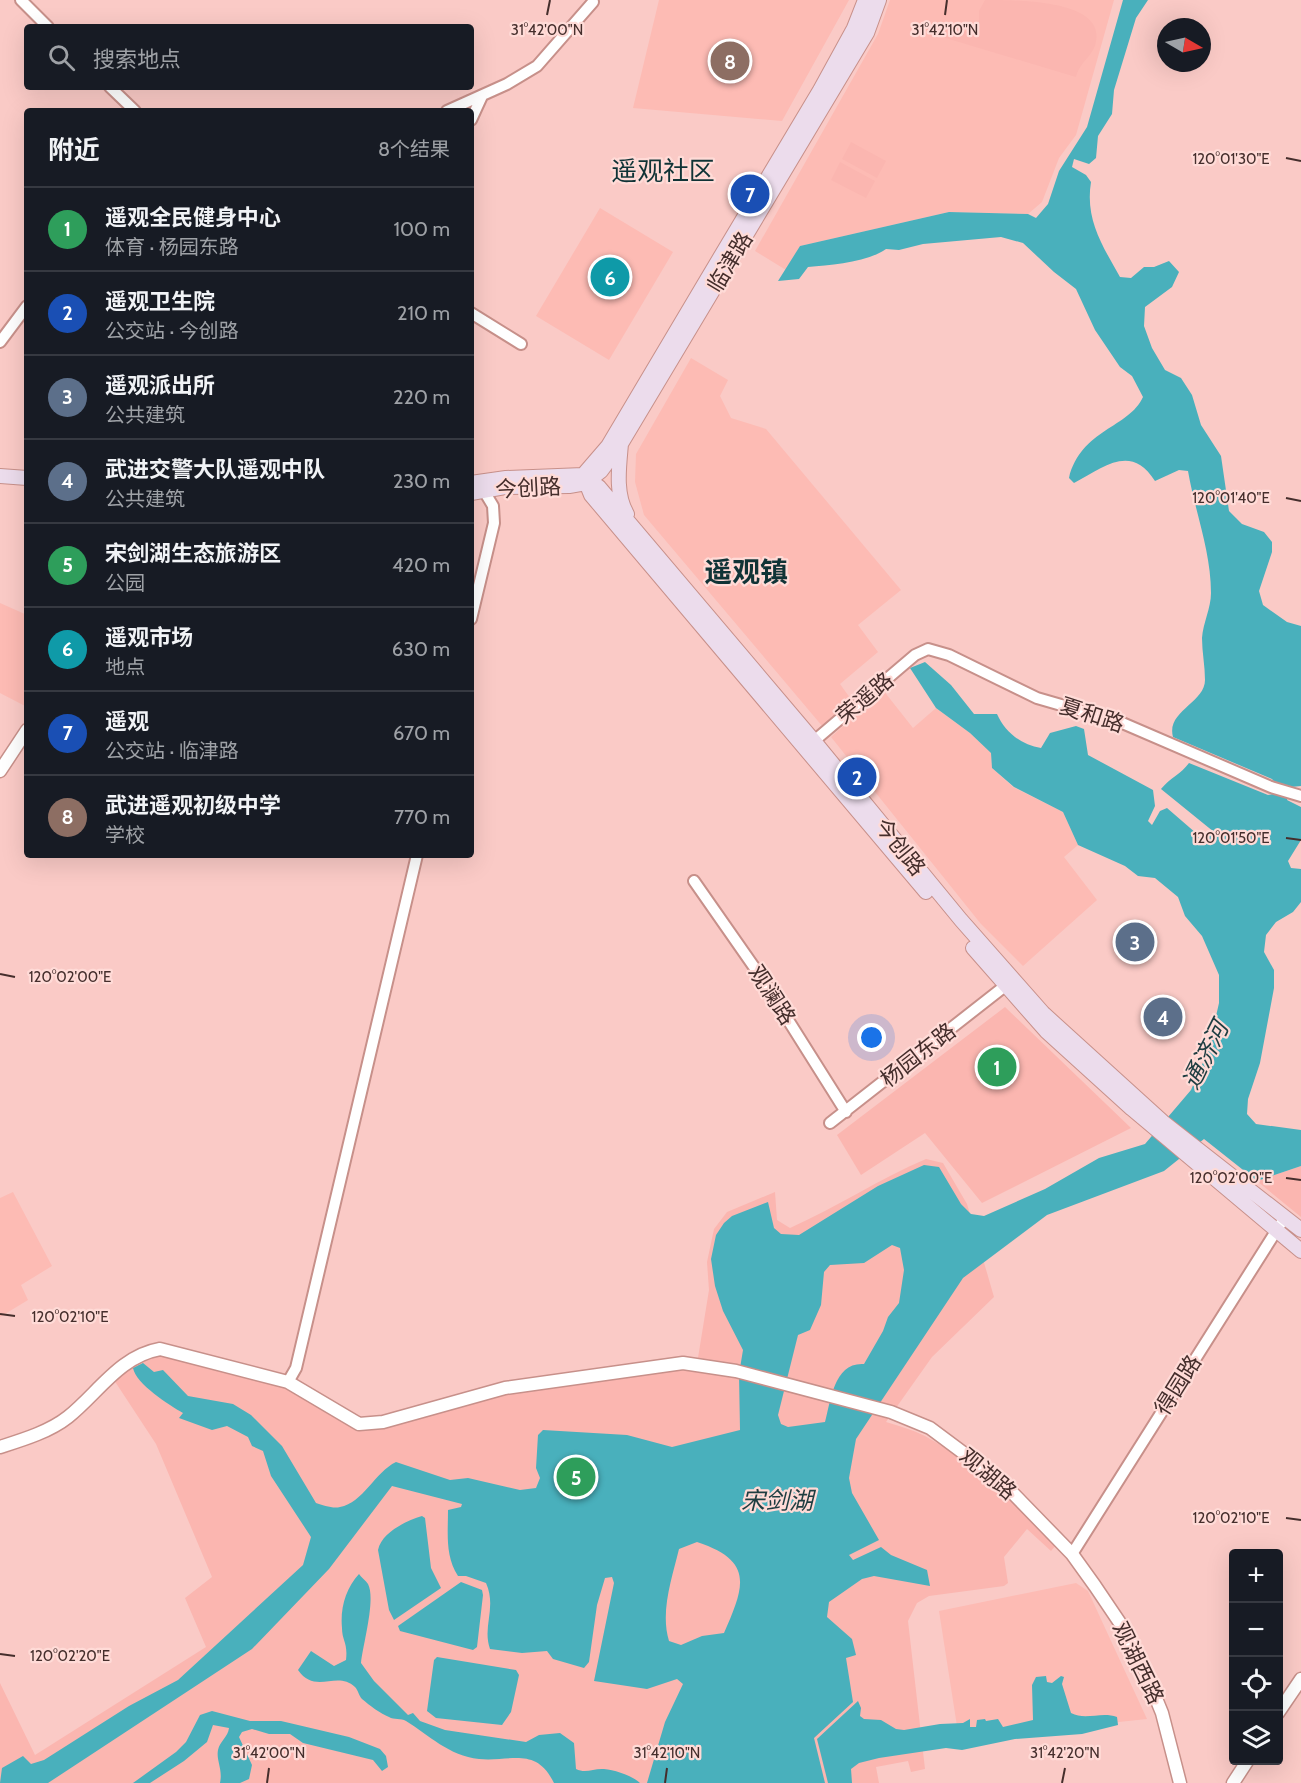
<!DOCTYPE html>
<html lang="zh">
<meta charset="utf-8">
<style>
body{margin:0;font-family:Cabin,"Noto Sans SC",sans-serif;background:#242831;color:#f1f3f6}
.controls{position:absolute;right:18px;bottom:18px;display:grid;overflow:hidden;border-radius:6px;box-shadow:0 6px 24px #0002}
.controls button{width:54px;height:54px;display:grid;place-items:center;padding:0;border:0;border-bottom:2px solid #363941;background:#171b24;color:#f1f3f6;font:30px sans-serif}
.compass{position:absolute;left:1157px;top:18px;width:54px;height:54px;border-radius:50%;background:#171b24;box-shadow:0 6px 24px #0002;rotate:99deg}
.you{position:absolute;left:872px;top:1038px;width:21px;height:21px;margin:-15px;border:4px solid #fff;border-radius:50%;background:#1a73e8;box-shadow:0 0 0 9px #1a73e833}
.badge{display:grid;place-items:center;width:39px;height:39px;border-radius:50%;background:#2f7880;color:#fff;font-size:20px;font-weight:700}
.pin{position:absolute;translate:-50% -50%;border:3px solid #fff;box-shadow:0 2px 6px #0006}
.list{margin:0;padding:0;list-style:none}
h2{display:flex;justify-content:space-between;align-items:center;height:78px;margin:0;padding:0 24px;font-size:26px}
h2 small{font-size:20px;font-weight:400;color:#9ea1a6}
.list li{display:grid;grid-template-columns:39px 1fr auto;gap:18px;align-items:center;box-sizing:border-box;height:84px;padding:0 24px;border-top:2px solid #363941}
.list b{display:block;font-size:22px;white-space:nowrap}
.list p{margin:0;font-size:20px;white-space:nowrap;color:#9ea1a6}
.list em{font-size:20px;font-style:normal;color:#9ea1a6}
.icon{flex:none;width:33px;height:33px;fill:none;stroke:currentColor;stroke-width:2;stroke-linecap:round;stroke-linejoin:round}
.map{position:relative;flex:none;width:1301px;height:1783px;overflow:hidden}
.search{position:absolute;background:#171b24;box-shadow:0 6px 24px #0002;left:24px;top:24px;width:450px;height:66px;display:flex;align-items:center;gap:15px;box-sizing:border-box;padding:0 21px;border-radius:6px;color:#9ea1a6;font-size:22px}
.panel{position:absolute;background:#171b24;box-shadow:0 6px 24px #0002;left:24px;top:108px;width:450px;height:750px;border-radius:6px}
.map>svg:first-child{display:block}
.built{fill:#fdbbb4}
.green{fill:#fbb6b0}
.water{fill:#49b0bc;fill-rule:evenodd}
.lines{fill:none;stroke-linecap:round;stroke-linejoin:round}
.minor-casing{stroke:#c7908a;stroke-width:14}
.tertiary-casing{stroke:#c7908a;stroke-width:15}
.secondary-casing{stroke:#c7908a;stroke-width:16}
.minor{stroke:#fff;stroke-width:10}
.tertiary{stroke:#fff;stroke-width:12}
.secondary{stroke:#ecdcec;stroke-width:14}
.ticks{fill:none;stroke:#452e2c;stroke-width:2}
.labels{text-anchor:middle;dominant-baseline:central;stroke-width:4.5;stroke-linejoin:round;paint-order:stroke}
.street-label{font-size:22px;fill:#452e2c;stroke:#ffdbd7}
.water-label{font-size:24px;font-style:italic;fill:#1e3d41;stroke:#ffdbd7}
.quarter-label{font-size:26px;fill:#103336;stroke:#ffdbd7}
.district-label{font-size:28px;font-weight:bold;fill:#103336;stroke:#ffdbd7}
.ticks-label{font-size:15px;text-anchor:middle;fill:#452e2c;stroke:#ffdbd7;stroke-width:4.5;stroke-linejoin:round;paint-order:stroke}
</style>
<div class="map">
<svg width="1301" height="1783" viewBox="0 0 1301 1783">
<rect width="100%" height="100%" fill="#facac6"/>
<path class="built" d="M659,0h190l-67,121 -149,-13z
M890,0h224l-38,135 -17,23 -17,44 -14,12 -79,-2 -149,34 -14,24 -31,-19 123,-217z
M600,208l73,44 -64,108 -73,-44z
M691,358l37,22 -8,16 11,22 35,11 135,161 -43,35 20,27 -38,32 13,18 -30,25 -179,-212 -9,-33 1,-28z
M0,603l27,12v92l-27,-14z
M883,690l30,38 23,-20 34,25 21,20 1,15 21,19 50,25 15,33 -14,12 33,43 -74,66 -42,-42 -150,-187z
M13,1192l39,74 -31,19 7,15 -28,17v-119z
M1076,1583l12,8 59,128 -188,20 -20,-128z"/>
<path class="green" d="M985,0c33,0 119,0 111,41 -2,15 -16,20 -20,36l-147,-44 3,-11 47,13v-24z
M851,142l35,19 -9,17 -35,-19z
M840,162l35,19 -9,17 -35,-18z
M1005,1007l126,121 -149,75 -57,-70 -64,42 -24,-40z
M926,1159l17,4 24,41 27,93 -62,60 -46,65c13,4 27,8 39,14 51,28 90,70 132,108l-6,7 -24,-22 -23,28 4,26 -4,3 -75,10 -12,7 -9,18 17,148 -14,3 -3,-11 -32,6 3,16h-879v-100l35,72 171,-108 -21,-49 27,-21 -56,-133 -42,-64 32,-24 21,-1 121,33 69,42 148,-35 192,-31 12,-74 -2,-28 7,-33 13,-17 48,-20 2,28 13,8c47,-21 89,-49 136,-69z
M1301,1166v51l-44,-36z"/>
<path class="water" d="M1123,0h25l-12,18 -22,72 -2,24 -14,22 -2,22 -7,6 -15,-5 -2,8 14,8 5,7c-6,37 11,63 29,95l11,1 13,-11h10l15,-6 10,11 -7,15 -27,20 -1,19 8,22 13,22 16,8 11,17 9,30 20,31 8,55 13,13 22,8 8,10v10l-13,39 4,14 24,17 14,4v160l-10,1 -4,13 14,7v33l-13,21 3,7 10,1v33l-8,10 -17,10 -10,13 -2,17 10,18v18l-14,75 -12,36 -1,15 9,10 45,6v36l-44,15 -53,-42 -40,32 -117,44 -84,63 -107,161 -7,39 3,15 27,47 -30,15 4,5 28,-13 10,8 36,15 3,16 -56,-10 -12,3 -33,23 -2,15 25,22 4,16 -10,3 7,44 -39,36 11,45h-178l18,-61 18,-38 -6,-5 -30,10 -53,-8 20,-98 -2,-6 -7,1 -8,27 -8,57 -5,6 -31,-9 -6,-8 -25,2 -32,-4c-8,-23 7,-41 -4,-66l-20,-7h-8c-13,-20 -10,-43 -10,-66l13,-3 1,-3 -70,-18 -63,83 -77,80 -204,134h-48l2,-15 21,-12 8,8 13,-4 85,-54 49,-26 125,-115 8,-28 -40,-61 -8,-25 -11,-5 -4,-9 -21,-11 -15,4 -33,-12 4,-5c-14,-8 -47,-29 -50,-45l10,-5 11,9 9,-2 25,26 45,8 18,11 31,31 34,57c7,2 17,6 24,4 23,-4 35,-35 56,-45l54,18 18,-2 52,12 16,-2 4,-10 -4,-10 2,-33 5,-5 84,5 45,12 68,-17 -1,-56 4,-24 -20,-39 -8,-25 -4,-27 5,-24 8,-12 8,-7 36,-14 6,26 7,6 18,1 79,-49 46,-21 15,2 22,37 10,10 13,2 61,-27 54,-31 46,-14 46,-54 17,-39 11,-48v-28l-17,-39 -17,-20 -7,-19 -23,-19 -17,-2 -13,-10 -47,-21 -15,-33 -49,-25 -22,-19 -1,-15 -21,-20 -34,-25 -26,-40 15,-6 26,23 23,29h23c8,18 24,31 44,34l9,-15 26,-7 8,3 4,26 65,35 2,16 -7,15 4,4 8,-14 7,-3 37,32 10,-8 -53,-43c9,-11 20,-15 28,-26l79,32 5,-1 4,-9 -5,-6 -99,-42c-7,-26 32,-34 32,-57 0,-14 -3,-28 -3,-42 1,-15 9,-30 9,-45 0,-42 -16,-81 -23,-122l-9,-1 -24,11c-24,-38 -51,-14 -81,2l-5,-5c12,-49 60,-50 74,-81l-11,-21 -12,-9 -25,-37 -19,-41 -22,-17 -31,-29 -22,-6 -78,7 -24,6 -13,-1c-18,13 -54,16 -78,18l-9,12 -21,2 22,-35 149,-34 79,2 8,4 12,-14 11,-33 28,-44zM892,1245l8,3 4,22 -5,33 -11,14 -5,14 -19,33c-30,-2 -33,36 -39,58l-37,5 -7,-3 -3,-9 20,-80 12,-5 11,-25 3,-33 6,-7 34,-2zM697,1542c58,19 47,45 27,91l-22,3 -21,9 -12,-4c-9,-29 3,-63 10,-92z
M422,1516l3,2 6,50 10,20 -47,32 -5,-10 -11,-60c4,-18 28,-29 44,-34z
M359,1574c2,3 7,7 9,10 8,15 -5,60 -7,79l13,18 34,34 5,-2 7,8 25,9 81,12 13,-7 21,-2 14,10 2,26c10,5 18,-1 28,0 11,1 29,7 36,14h-86c-18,-37 -43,-21 -75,-24 -30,-3 -50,-24 -73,-38 -5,-3 -12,-1 -17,-4 -8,-3 -20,-12 -27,-18 -3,-3 -4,-9 -7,-12 -18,-17 -40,8 -57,-17l13,-19 23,15 12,-6c2,-18 -4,-19 -4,-32 -2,-20 4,-40 17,-54z
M461,1582l21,8 1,5 -6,52 -4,3 -73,-19 -2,-5z
M437,1657l79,13 3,5 -8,37 -9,13 -66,-7 -9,-7 7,-51z
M1046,1676l1,6 5,1 9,-7 3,1 -2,7 9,29c15,8 30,-2 46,4l1,8 -36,9 -67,5 -53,11 -16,-2 -67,10 -20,5 -8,6 1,14h-24l-11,-44 41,-38 3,7 -1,8 4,3 17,1 15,9 8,1 36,-6 23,-1 7,-4v8h6l1,-7 8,-1 1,2 12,-2 5,8 30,-7 -1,-35 4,-8z
M212,1711l38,10h31l68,16 31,12 6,7 2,11 -6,4 -9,-11 -70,-17 -13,-9h-21l-17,-5 -10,3 -3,5 13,28 -3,14 -9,4h-20c3,-14 -4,-22 -2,-33 2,-9 10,-13 11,-22l-16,-3 -6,17 -23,19 -34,22h-17l43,-31 10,-10 14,-27z"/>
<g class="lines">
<defs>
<path id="minor" d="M21,0l27,27
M110,87l25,24
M447,111l60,-27 30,-18 56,-64
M471,120l11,-24
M471,313l50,31
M0,342l27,-36
M471,619l23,-96 -1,-17 -9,-15
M814,741l101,-86 13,-6 21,6 88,43 83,24 151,65 30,9
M694,881l67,96 85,135
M830,1123l175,-137
M288,1382l8,-14 121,-513
M1072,1554l213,-337"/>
<path id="tertiary" d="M0,771l27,-41
M0,1447c22,-7 49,-15 68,-30 30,-24 52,-61 92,-68l128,33 71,42 24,-2 122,-34 178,-25 53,8 155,41 39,16 71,53 71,73 23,32 27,40 22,43 18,44 18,70
M1278,1713l23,-34
M1233,1783l15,-23"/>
<path id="secondary" d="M621,444c-2,23 -6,50 6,70
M583,475l8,20 335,397
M583,475l25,-29 98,-165 114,-191 34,-62 11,-28
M0,476l27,2
M471,483l35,-5 77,-3 16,12 215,254 147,179 82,93 120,109 138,108
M471,493l34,-6 64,-1 17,-3 15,-12 20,-27 246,-411 12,-33
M973,948l73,83 86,78 169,142"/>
</defs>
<use href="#minor" class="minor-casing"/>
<use href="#tertiary" class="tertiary-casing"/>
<use href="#secondary" class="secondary-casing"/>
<use href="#minor" class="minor"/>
<use href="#tertiary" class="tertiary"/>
<use href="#secondary" class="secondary"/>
</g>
<path class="ticks" d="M547,15l3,-15M945,15l2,-15M1286,158l15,3M1286,498l15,3M1286,838l15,2M0,974l15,3M1286,1178l15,2M0,1314l15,2M1286,1518l15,2M0,1654l15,2M267,1783l2,-15M665,1783l2,-15M1062,1783l3,-15"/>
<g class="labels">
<g class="street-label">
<text transform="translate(730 262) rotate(-59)">临津路</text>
<text transform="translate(528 488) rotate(-3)">今创路</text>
<text transform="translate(865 698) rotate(-40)">荣遥路</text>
<text transform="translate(1092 715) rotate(18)">夏和路</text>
<text transform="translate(900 847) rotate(51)">今创路</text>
<text transform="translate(772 995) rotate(57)">观澜路</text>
<text transform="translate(918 1055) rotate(-38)">杨园东路</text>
<text transform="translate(1178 1385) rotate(-58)">得园路</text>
<text transform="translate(988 1474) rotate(40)">观湖路</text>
<text transform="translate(1138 1663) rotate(64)">观湖西路</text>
</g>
<g class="water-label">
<text transform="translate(1205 1055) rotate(-63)">通济河</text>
<text x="777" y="1500">宋剑湖</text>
</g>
<g class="quarter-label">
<text x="663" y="171">遥观社区</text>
</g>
<g class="district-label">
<text x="746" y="572">遥观镇</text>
</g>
</g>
<g class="ticks-label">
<text x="547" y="35">31°42'00"N</text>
<text x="945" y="35">31°42'10"N</text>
<text x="1231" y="164">120°01'30"E</text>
<text x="1231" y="503">120°01'40"E</text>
<text x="1231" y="843">120°01'50"E</text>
<text x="70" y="982">120°02'00"E</text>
<text x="1231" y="1183">120°02'00"E</text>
<text x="70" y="1322">120°02'10"E</text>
<text x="1231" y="1523">120°02'10"E</text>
<text x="70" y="1661">120°02'20"E</text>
<text x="269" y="1758">31°42'00"N</text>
<text x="667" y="1758">31°42'10"N</text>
<text x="1065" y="1758">31°42'20"N</text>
</g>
</svg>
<div class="controls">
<button>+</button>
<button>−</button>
<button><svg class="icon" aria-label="locate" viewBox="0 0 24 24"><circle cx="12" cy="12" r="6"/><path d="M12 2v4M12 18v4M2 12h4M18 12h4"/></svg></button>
<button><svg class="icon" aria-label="layers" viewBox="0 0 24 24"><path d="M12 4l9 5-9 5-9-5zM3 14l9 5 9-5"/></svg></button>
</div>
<svg class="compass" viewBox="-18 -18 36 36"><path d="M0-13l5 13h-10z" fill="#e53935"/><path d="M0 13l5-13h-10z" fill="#9ea1a6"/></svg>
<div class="you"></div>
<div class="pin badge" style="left:997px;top:1067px;background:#2e9e5b">1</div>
<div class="pin badge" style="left:857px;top:777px;background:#1a4fb4">2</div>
<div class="pin badge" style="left:1135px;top:942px;background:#5c6f8a">3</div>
<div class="pin badge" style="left:1163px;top:1017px;background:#5c6f8a">4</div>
<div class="pin badge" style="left:576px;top:1477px;background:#2e9e5b">5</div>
<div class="pin badge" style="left:610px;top:277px;background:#0f9aa8">6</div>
<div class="pin badge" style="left:750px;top:194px;background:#1a4fb4">7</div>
<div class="pin badge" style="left:730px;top:61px;background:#8d6e63">8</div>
<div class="search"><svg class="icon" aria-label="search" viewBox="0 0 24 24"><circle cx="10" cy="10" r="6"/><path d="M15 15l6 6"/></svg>搜索地点</div>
<section class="panel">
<h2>附近<small>8个结果</small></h2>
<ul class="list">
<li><span class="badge" style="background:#2e9e5b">1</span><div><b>遥观全民健身中心</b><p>体育 · 杨园东路</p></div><em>100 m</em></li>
<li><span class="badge" style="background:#1a4fb4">2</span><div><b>遥观卫生院</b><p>公交站 · 今创路</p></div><em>210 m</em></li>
<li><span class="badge" style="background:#5c6f8a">3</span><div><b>遥观派出所</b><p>公共建筑</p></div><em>220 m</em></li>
<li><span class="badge" style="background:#5c6f8a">4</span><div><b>武进交警大队遥观中队</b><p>公共建筑</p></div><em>230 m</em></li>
<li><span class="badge" style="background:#2e9e5b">5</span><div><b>宋剑湖生态旅游区</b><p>公园</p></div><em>420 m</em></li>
<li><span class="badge" style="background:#0f9aa8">6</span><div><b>遥观市场</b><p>地点</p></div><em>630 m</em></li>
<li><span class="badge" style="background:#1a4fb4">7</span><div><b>遥观</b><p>公交站 · 临津路</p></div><em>670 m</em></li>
<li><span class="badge" style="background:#8d6e63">8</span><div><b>武进遥观初级中学</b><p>学校</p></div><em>770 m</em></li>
</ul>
</section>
</div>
